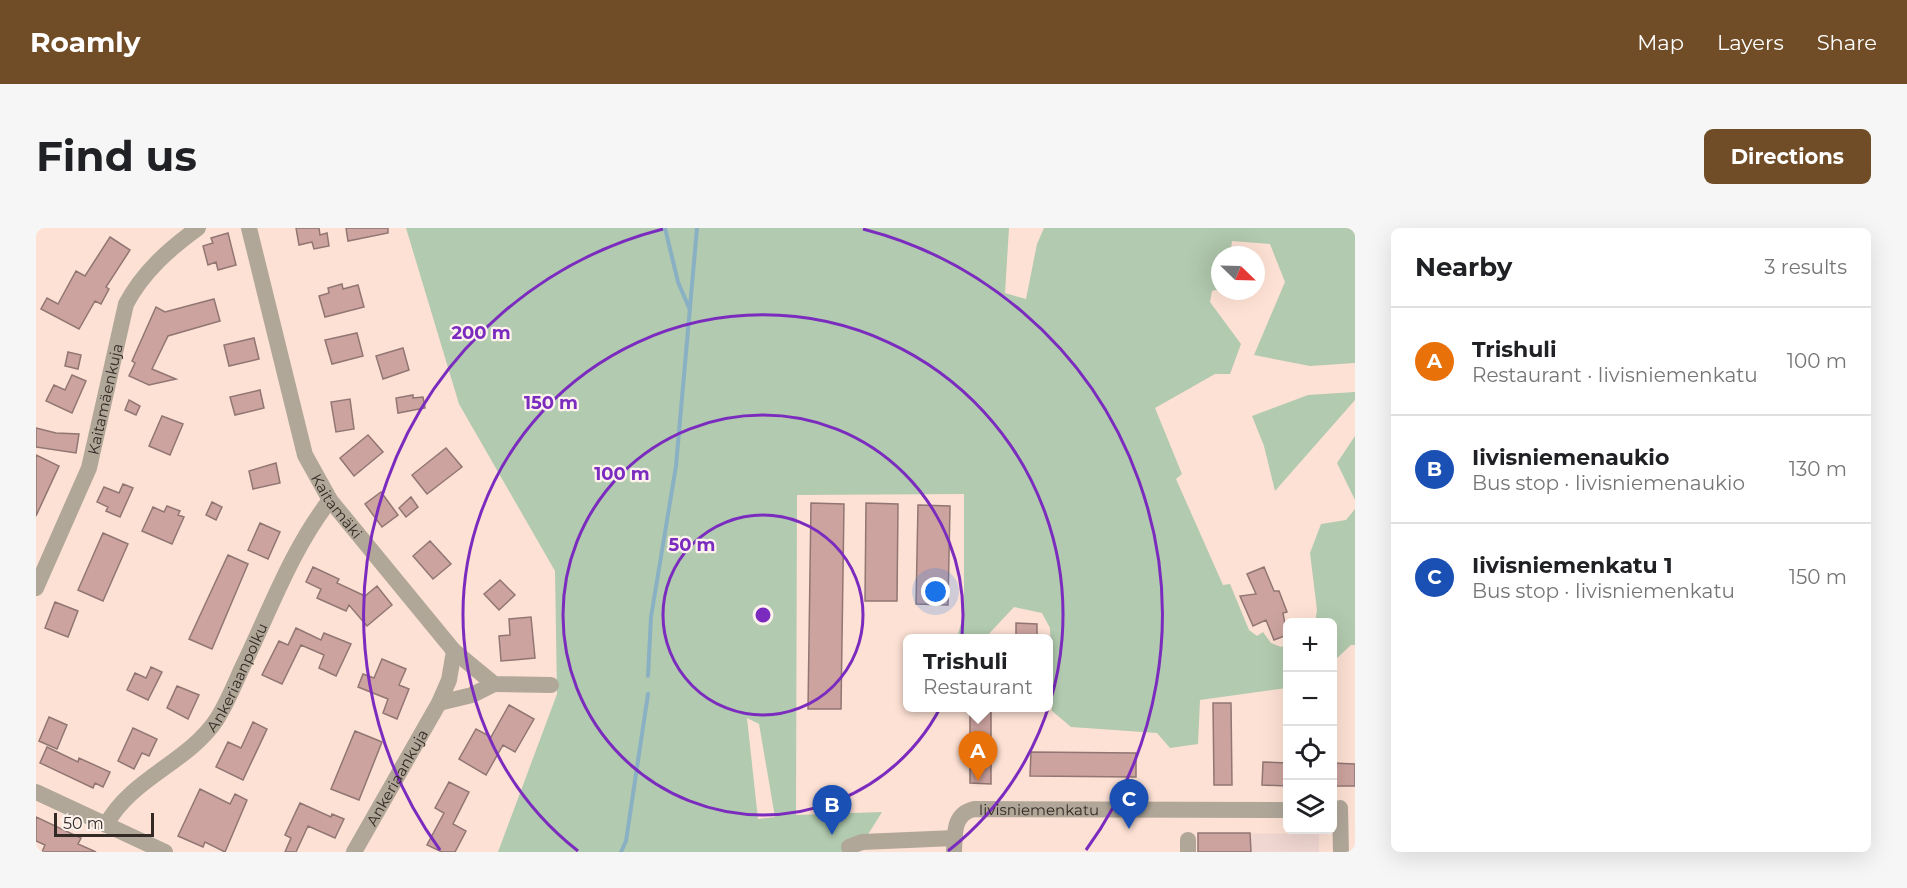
<!DOCTYPE html>
<meta charset="utf-8">
<style>
body{margin:0;font-family:Montserrat,sans-serif;background:#f6f6f6;color:#202124}
.controls{position:absolute;right:18px;bottom:18px;display:grid;overflow:hidden;border-radius:9px;box-shadow:0 6px 24px #0002}
.controls button{width:54px;height:54px;display:grid;place-items:center;padding:0;border:0;border-bottom:2px solid #e0e0e0;background:#fff;color:#202124;font:30px sans-serif}
.compass{position:absolute;left:1175px;top:18px;width:54px;height:54px;border-radius:50%;background:#fff;box-shadow:0 6px 24px #0002;rotate:113deg}
.scale{position:absolute;left:18px;bottom:15px;width:100px;box-sizing:border-box;padding-left:6px;border:3px solid #342a25;border-top:0;font-size:16px;line-height:21px;white-space:nowrap;color:#342a25;-webkit-text-stroke:4px #fef2ed;paint-order:stroke}
.you{position:absolute;left:900px;top:364px;width:21px;height:21px;margin:-15px;border:4px solid #fff;border-radius:50%;background:#1a73e8;box-shadow:0 0 0 9px #1a73e833}
.badge{display:grid;place-items:center;width:39px;height:39px;border-radius:50%;background:#704d26;color:#fff;font-size:20px;font-weight:700}
.pin{position:absolute;translate:-50% -50px;filter:drop-shadow(0 2px 3px #0008)}
.pin::after{content:'';position:absolute;top:32px;width:21px;height:18px;background:inherit;clip-path:polygon(0 0,100% 0,50% 100%)}
.popup{position:absolute;left:867px;top:406px;width:150px;height:78px;box-sizing:border-box;display:grid;place-content:center;border-radius:9px;background:#fff;filter:drop-shadow(0 2px 4px #0005);font-size:20px;white-space:nowrap;color:#757577}
.popup b{font-size:22px;color:#202124}
.popup::after{content:'';position:absolute;left:50%;top:100%;margin-left:-12px;border:12px solid transparent;border-top-color:#fff}
.list{margin:0;padding:0;list-style:none}
h2{display:flex;justify-content:space-between;align-items:center;height:78px;margin:0;padding:0 24px;font-size:26px}
h2 small{font-size:20px;font-weight:400;color:#757577}
.list li{display:grid;grid-template-columns:39px 1fr auto;gap:18px;align-items:center;box-sizing:border-box;height:108px;padding:0 24px;border-top:2px solid #e0e0e0}
.list b{display:block;font-size:22px;white-space:nowrap}
.list p{margin:0;font-size:20px;white-space:nowrap;color:#757577}
.list em{font-size:20px;font-style:normal;color:#757577}
.icon{flex:none;width:33px;height:33px;fill:none;stroke:currentColor;stroke-width:2;stroke-linecap:round;stroke-linejoin:round}
.map{position:relative;flex:none;width:1319px;height:624px;overflow:hidden;border-radius:9px}
header{display:flex;align-items:center;gap:36px;box-sizing:border-box;height:84px;padding:0 30px;background:#704d26;color:#fff}
header strong{font-size:28px}
nav{display:flex;gap:33px;margin-inline-start:auto;font-size:21px}
.intro{display:flex;align-items:center;justify-content:space-between;box-sizing:border-box;height:144px;padding:0 36px}
h1{margin:0;font-size:42px}
.button{padding:15px 27px;border-radius:9px;background:#704d26;color:#fff;font-size:21px;font-weight:700}
main{display:flex;gap:36px;padding:0 36px}
aside{flex:1;background:#fff;border-radius:9px;box-shadow:0 6px 24px #0002}
.map>svg:first-child{display:block}
.commercial{fill:#f1d7d2}
.green{fill:#b2caaf;fill-rule:evenodd}
.lines{fill:none;stroke-linecap:round;stroke-linejoin:round}
.stream{stroke:#8ab0c3;stroke-width:4}
.building{fill:#cca39f;stroke:#917673;stroke-width:1.5}
.minor{stroke:#b0a799;stroke-width:16}
.ring{fill:none;stroke:#7b2cbf;stroke-width:3}
.labels{text-anchor:middle;dominant-baseline:central;stroke-width:4.5;stroke-linejoin:round;paint-order:stroke}
.street-label{font-size:15px;fill:#342a25;stroke:#fef2ed}
.centre{fill:#7b2cbf;stroke:#fef2ed;stroke-width:3}
.ring-label{font-size:18px;text-anchor:middle;font-weight:bold;fill:#7b2cbf;stroke:#fef2ed;stroke-width:4.5;stroke-linejoin:round;paint-order:stroke}
</style>
<header>
<strong>Roamly</strong>
<nav><a>Map</a><a>Layers</a><a>Share</a></nav>
</header>
<div class="intro"><h1>Find us</h1><a class="button">Directions</a></div>
<main>
<div class="map">
<svg width="1319" height="624" viewBox="0 0 1319 624">
<rect width="100%" height="100%" fill="#fde1d4"/>
<path class="commercial" d="M1162,605l121,1v18h-121z"/>
<path class="green" d="M370,0h603l-4,65 21,6 11,-55 7,-16h311v135l-45,3 -56,-11 31,-73 -15,-38 -38,-3 -2,14h-10v34l-8,2 -2,11 31,42 -11,30h-15l-60,34 27,66 -6,5 47,106 7,-1 19,46 8,6 6,-4 8,11 10,4 6,-3v44l-87,12 -2,44 -28,4 -13,-15 -86,-6 -19,-16 -2,-83 -8,-15 -28,-6 -29,31h-28l7,-26v-118l-167,1 -1,320 86,-3 -25,40h-359l59,-158 -2,-123 -96,-167zM711,490l12,6 16,93 -17,2z
M1319,164v8l-80,91 -11,-45 -12,-30 56,-21z
M1319,208v64l-18,-37z
M1319,281v136h-4l-18,17 -1,-40h-17l2,-12 -7,-57 11,-29 25,-4z"/>
<g class="lines">
<path class="stream" d="M629,0l13,54 12,28
M612,448l3,-59 25,-151 21,-238
M585,624l5,-11 22,-147"/>
</g>
<path class="building" d="M260,0h23l1,7 7,-2 2,13 -15,3 -2,-7 -13,3z
M310,0h42v5l-40,8z
M192,5l8,32 -18,5 -2,-8 -8,3 -5,-19 10,-3 -2,-5z
M74,9l20,13 -24,37 3,2 -8,15 -6,-3 -16,28 -38,-20 6,-11 11,6 18,-33 9,5z
M306,56l1,5 15,-4 6,22 -39,10 -6,-21 10,-3 -1,-5z
M178,71l6,22 -52,15 -16,33 24,10 -27,6 -20,-9 6,-13 -3,-2 24,-54 9,5z
M321,105l6,23 -31,8 -7,-24z
M218,110l5,21 -30,7 -5,-21z
M367,120l6,22 -26,9 -7,-23z
M32,124l13,3 -3,14 -13,-3z
M36,147l14,6 -14,32 -26,-12 8,-16 11,5z
M224,162l4,18 -29,7 -5,-18z
M377,167v3l10,-1 2,11 -27,5 -2,-15z
M314,171l4,30 -18,3 -5,-30z
M93,172l11,6 -4,9 -11,-5z
M126,188l21,8 -13,31 -21,-9z
M0,200l20,5 23,1 -3,19 -40,-6z
M332,207l15,17 -29,24 -14,-18z
M410,220l16,19 -35,27 -15,-19z
M0,227l23,11 -23,50z
M240,235l4,20 -27,6 -4,-18z
M87,256l10,4 -13,29 -14,-6 2,-4 -11,-5 7,-15 15,6z
M345,264l17,23 -16,12 -17,-23z
M375,269l7,10 -12,10 -7,-9z
M176,274l10,5 -6,13 -10,-5z
M775,275l33,1 -3,205h-33z
M830,275l32,1 -1,97h-32z
M882,277l32,1 -2,99 -32,-1z
M131,278l13,5 -2,4 6,2 -12,27 -30,-13 11,-24 11,5z
M224,295l20,9 -12,27 -20,-9z
M67,305l25,11 -25,57 -25,-11z
M394,313l21,23 -18,15 -20,-23z
M192,327l20,9 -36,85 -23,-10z
M277,339l26,12 -2,4 28,13 12,-10 15,19 -25,21 -18,-21 -3,6 -29,-13 4,-9 -15,-7z
M1228,339l10,24h5l8,21 -4,1 4,22 -13,5 -8,-20 -13,6 -13,-30 16,-2 -9,-20z
M464,352l15,15 -16,15 -15,-16z
M19,374l23,9 -10,26 -23,-9z
M495,389l4,41 -34,3 -2,-25 11,-1 -1,-16z
M980,395l21,1v15h-21z
M260,400l25,12 3,-7 27,11 -15,32 -17,-8 5,-13 -23,-10 -19,39 -20,-9 17,-34 9,4z
M346,431l24,10 -7,16 10,4 -12,30 -14,-6 5,-14 -30,-12 5,-13 11,4z
M115,439l11,5 -14,28 -21,-10 8,-17 11,5z
M141,458l22,9 -11,24 -21,-11z
M1177,475h18l1,82h-18z
M473,477l25,14 -19,33 -12,-7 -17,30 -27,-16 17,-30 15,8z
M934,480h21v76l-21,-1z
M13,489l18,8 -10,24 -18,-8z
M217,494l14,7 -24,51 -27,-13 12,-25 13,6z
M97,500l24,11 -8,17 -7,-3 -8,16 -16,-8z
M319,503l27,11 -23,58 -28,-11z
M11,519l31,15 1,-4 31,14 -7,15 -8,-4 -2,5 -53,-25z
M995,524l105,1v24l-106,-1z
M1227,534l24,1v23l-25,-1z
M1296,535l23,1v22h-23z
M413,554l20,10 -16,32 13,7 -11,21h-13l-15,-7 17,-32 -9,-5z
M164,561l30,15 5,-10 12,6 -22,52 -20,-10 -2,5 -25,-11z
M264,575l31,14 1,-3 12,5 -9,19 -27,-12 -12,26h-11l6,-14 -6,-3z
M0,589l45,21 -3,6 18,8h-54l3,-7 -9,-4z
M1162,605h52l1,19h-53z"/>
<g class="lines">
<g class="minor">
<path id="s1" d="M213,0l56,227 25,45 124,151 40,33 57,1"/>
<path id="s2" d="M0,360l53,-120 37,-164c17,-32 43,-55 72,-76"/>
<path d="M403,475l33,-8 22,-11"/>
<path d="M0,564l129,60"/>
<path d="M1304,580l1,44"/>
<path id="s3" d="M70,597c25,-47 82,-62 111,-106 10,-16 17,-33 24,-49 28,-57 50,-120 89,-170"/>
<path d="M813,619l13,-5 93,-4"/>
<path id="s4" d="M318,624l85,-149 10,-23 5,-29"/>
<path id="s5" d="M918,624c1,-19 -1,-38 20,-43l314,1"/>
<path d="M1152,624v-12"/>
</g>
</g>
<g class="ring">
<circle cx="727" cy="387" r="100"/>
<circle cx="727" cy="387" r="200"/>
<path d="M542 623A300 300 0 1 1 912 623"/>
<path d="M404 622A399 399 0 0 1 627 1M827 1A399 399 0 0 1 1050 622"/>
</g>
<g class="labels">
<g class="street-label">
<text stroke="none"><textPath href="#s2" startOffset="202">Kaitamäenkuja</textPath></text>
<text stroke="none"><textPath href="#s1" startOffset="294">Kaitamäki</textPath></text>
<text stroke="none"><textPath href="#s3" startOffset="201">Ankeriaanpolku</textPath></text>
<text stroke="none"><textPath href="#s4" startOffset="86">Ankeriaankuja</textPath></text>
<text stroke="none"><textPath href="#s5" startOffset="117">Iivisniemenkatu</textPath></text>
</g>
</g>
<circle cx="727" cy="387" r="9" class="centre"/>
<g class="ring-label">
<text x="445" y="111">200 m</text>
<text x="515" y="181">150 m</text>
<text x="586" y="252">100 m</text>
<text x="656" y="323">50 m</text>
</g>
</svg>
<div class="controls">
<button>+</button>
<button>−</button>
<button><svg class="icon" aria-label="locate" viewBox="0 0 24 24"><circle cx="12" cy="12" r="6"/><path d="M12 2v4M12 18v4M2 12h4M18 12h4"/></svg></button>
<button><svg class="icon" aria-label="layers" viewBox="0 0 24 24"><path d="M12 4l9 5-9 5-9-5zM3 14l9 5 9-5"/></svg></button>
</div>
<svg class="compass" viewBox="-18 -18 36 36"><path d="M0-13l5 13h-10z" fill="#e53935"/><path d="M0 13l5-13h-10z" fill="#757577"/></svg>
<div class="scale">50 m</div>
<div class="you"></div>
<div class="pin badge" style="left:942px;top:553px;background:#e8710a">A</div>
<div class="popup"><b>Trishuli</b>Restaurant</div>
<div class="pin badge" style="left:796px;top:607px;background:#1a4fb4">B</div>
<div class="pin badge" style="left:1093px;top:601px;background:#1a4fb4">C</div>
</div>
<aside>
<h2>Nearby<small>3 results</small></h2>
<ul class="list">
<li><span class="badge" style="background:#e8710a">A</span><div><b>Trishuli</b><p>Restaurant · Iivisniemenkatu</p></div><em>100 m</em></li>
<li><span class="badge" style="background:#1a4fb4">B</span><div><b>Iivisniemenaukio</b><p>Bus stop · Iivisniemenaukio</p></div><em>130 m</em></li>
<li><span class="badge" style="background:#1a4fb4">C</span><div><b>Iivisniemenkatu 1</b><p>Bus stop · Iivisniemenkatu</p></div><em>150 m</em></li>
</ul>
</aside>
</main>
